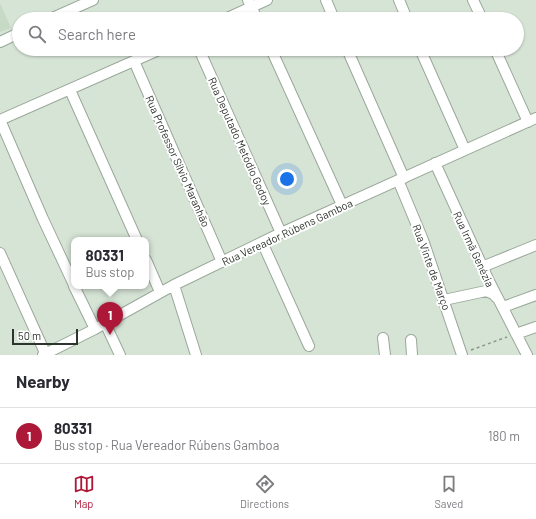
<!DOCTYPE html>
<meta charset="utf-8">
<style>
body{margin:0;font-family:Barlow,sans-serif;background:#f2f2f3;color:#2b2b33}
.scale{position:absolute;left:12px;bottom:10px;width:66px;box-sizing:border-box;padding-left:4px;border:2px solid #2d332d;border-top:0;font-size:11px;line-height:14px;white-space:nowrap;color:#2d332d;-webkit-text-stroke:3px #fff;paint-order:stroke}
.you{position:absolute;left:287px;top:179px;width:14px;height:14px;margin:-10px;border:3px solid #fff;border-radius:50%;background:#1a73e8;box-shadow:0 0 0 6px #1a73e833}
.badge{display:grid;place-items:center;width:26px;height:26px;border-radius:50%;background:#ad1838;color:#fff;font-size:13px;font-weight:700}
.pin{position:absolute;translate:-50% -33px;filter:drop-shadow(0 1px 2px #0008)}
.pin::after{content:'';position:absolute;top:21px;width:14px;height:12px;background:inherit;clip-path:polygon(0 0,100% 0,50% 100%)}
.popup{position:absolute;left:71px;top:237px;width:78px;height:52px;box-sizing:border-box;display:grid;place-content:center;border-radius:8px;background:#fff;filter:drop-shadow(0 1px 3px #0005);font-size:13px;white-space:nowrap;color:#7c7c81}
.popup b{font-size:15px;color:#2b2b33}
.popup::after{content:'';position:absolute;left:50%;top:100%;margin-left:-8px;border:8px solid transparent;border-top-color:#fff}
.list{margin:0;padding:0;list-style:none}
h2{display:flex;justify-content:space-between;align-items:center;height:52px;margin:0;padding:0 16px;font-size:17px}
h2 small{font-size:13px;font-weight:400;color:#7c7c81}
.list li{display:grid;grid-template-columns:26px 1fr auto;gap:12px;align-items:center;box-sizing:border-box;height:56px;padding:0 16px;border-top:1px solid #e1e1e2}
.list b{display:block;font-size:15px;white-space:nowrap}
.list p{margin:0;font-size:13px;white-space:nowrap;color:#7c7c81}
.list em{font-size:13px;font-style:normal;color:#7c7c81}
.icon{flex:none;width:22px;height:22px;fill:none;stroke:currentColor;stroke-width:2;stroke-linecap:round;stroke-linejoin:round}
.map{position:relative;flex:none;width:536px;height:355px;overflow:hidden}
.search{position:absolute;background:#fff;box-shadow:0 1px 3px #0004;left:12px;right:12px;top:12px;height:44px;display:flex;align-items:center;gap:10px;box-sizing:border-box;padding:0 14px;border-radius:22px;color:#7c7c81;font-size:15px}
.sheet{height:108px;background:#fff}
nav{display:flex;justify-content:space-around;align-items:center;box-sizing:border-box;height:56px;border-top:1px solid #e1e1e2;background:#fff;font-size:11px;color:#7c7c81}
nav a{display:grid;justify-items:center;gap:2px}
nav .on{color:#ad1838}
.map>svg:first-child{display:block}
.built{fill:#c6dac6}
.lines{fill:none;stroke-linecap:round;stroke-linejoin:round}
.minor-casing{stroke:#9aa89a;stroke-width:12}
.path{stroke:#8c978c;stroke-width:1.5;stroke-dasharray:3 3;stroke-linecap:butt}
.minor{stroke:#fff;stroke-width:10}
.labels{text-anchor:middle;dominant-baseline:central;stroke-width:4;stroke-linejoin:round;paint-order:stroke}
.street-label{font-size:11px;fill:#2d332d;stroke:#fff}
</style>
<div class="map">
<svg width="536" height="355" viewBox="0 0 536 355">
<rect width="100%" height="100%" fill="#d6e4d6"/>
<path class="built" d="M0,3l11,25 -11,4z"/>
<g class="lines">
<defs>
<path id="minor" d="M248,0l9,19
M326,0l8,19
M399,0l8,19
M473,0l9,19
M50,19l43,-19
M225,19l42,-19
M0,42l19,-9
M199,49l82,184
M271,49l71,156
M347,49l57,129
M420,49l45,101
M495,49l33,73
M134,61l88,201
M70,90l67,150
M0,120l43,99 31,66
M0,120l161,-71
M435,163l54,118 38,74
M398,180l25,60 39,115
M262,242l47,104
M0,253l46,102
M146,260l14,32
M482,267l54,-22
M174,285l22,70
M74,286l21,43
M444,300l42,-9 7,3 4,4
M503,307l33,-12
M105,323l15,32
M516,334l20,-7
M383,338l2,17
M411,340l1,15
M43,355l52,-26 79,-44 107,-52 255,-115"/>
</defs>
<use href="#minor" class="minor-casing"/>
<path class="path" d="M471,350l36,-13"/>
<use href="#minor" class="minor"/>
</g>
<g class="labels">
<g class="street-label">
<text transform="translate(240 141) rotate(66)">Rua Deputado Metódio Godoy</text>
<text transform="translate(178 161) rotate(66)">Rua Professor Sílvio Maranhão</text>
<text transform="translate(287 232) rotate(-25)">Rua Vereador Rúbens Gamboa</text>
<text transform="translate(474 249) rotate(65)">Rua Irmã Genézia</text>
<text transform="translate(432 267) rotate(70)">Rua Vinte de Março</text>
</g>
</g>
</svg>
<div class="scale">50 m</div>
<div class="you"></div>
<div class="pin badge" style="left:110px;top:335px">1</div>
<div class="popup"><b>80331</b>Bus stop</div>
<div class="search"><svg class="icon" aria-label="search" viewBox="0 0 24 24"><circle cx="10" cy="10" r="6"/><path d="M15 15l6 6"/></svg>Search here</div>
</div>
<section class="sheet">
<h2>Nearby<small></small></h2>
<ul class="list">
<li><span class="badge">1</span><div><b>80331</b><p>Bus stop · Rua Vereador Rúbens Gamboa</p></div><em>180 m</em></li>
</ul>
</section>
<nav>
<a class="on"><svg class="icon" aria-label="map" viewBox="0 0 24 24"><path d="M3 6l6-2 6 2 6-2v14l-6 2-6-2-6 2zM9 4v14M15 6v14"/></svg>Map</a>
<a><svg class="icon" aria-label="directions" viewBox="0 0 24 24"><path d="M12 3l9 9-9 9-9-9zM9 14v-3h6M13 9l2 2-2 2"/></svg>Directions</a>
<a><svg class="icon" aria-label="saved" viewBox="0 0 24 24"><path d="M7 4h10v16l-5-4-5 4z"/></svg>Saved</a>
</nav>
